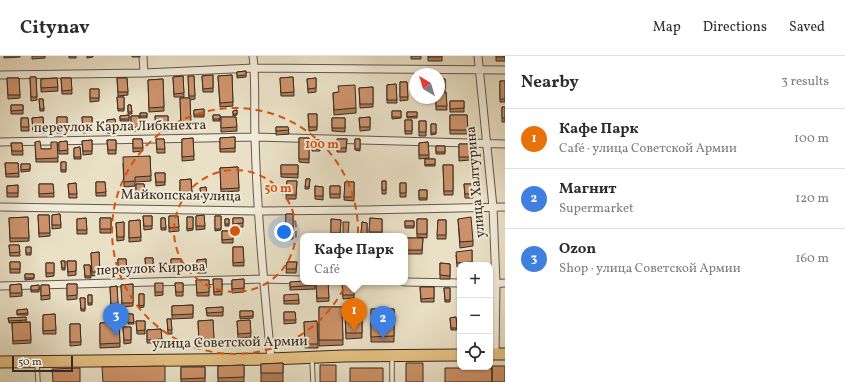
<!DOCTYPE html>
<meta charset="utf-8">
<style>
body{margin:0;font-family:Vollkorn,serif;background:#f7f7f7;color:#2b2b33}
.controls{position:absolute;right:12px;bottom:12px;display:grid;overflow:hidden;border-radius:8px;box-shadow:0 1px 3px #0004}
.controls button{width:36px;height:36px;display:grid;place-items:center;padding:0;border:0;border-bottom:1px solid #e1e1e2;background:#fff;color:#2b2b33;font:20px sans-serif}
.compass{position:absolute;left:409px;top:12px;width:36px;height:36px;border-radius:50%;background:#fff;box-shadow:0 1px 3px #0004;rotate:322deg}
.scale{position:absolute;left:12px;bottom:10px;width:61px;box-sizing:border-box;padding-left:4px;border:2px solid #392b21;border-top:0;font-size:11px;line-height:14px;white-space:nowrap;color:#392b21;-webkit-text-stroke:3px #f1ebd9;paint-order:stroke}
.you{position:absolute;left:284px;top:176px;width:14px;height:14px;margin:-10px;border:3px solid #fff;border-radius:50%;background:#1a73e8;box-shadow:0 0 0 6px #1a73e833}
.badge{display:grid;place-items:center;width:26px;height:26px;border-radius:50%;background:#2563eb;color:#fff;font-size:13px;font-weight:700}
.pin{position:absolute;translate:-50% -33px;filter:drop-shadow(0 1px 2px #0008)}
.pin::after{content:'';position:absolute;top:21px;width:14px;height:12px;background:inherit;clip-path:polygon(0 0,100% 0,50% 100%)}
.popup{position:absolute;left:300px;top:177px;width:108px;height:52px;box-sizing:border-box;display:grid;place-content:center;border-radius:8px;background:#fff;filter:drop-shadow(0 1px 3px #0005);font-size:13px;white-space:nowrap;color:#7c7c81}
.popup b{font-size:15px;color:#2b2b33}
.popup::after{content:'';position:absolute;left:50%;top:100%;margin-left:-8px;border:8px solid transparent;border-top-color:#fff}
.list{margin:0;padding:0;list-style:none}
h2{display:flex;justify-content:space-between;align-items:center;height:52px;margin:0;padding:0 16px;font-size:17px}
h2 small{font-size:13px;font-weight:400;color:#7c7c81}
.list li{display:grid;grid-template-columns:26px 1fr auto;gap:12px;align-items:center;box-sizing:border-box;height:60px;padding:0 16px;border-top:1px solid #e1e1e2}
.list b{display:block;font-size:15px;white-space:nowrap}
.list p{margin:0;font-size:13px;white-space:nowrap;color:#7c7c81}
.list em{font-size:13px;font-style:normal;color:#7c7c81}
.icon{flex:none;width:22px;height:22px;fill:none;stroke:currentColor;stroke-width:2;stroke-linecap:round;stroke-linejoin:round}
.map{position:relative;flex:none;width:505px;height:326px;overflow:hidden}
header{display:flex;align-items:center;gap:24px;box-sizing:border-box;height:56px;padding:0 20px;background:#fff;border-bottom:1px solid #e1e1e2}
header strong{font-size:19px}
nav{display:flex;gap:22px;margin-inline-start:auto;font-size:14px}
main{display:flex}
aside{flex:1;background:#fff}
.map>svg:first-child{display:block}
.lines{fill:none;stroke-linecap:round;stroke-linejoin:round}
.lane-casing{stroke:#65584a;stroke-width:5.5}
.street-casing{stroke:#65584a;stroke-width:9}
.primary-casing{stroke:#392b21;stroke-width:13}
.lane{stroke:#f1ebd9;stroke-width:3.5}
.street{stroke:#f1ebd9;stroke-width:7}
.primary{stroke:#e4c082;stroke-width:11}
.wall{fill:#b07e5a;stroke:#392b21}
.building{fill:#cd9269;stroke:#392b21}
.ring{fill:none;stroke:#d6540e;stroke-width:2;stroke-dasharray:7 5}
.labels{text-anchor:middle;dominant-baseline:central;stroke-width:4;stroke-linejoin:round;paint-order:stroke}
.street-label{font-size:14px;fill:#392b21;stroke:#f1ebd9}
.centre{fill:#d6540e;stroke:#f1ebd9;stroke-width:2}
.ring-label{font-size:12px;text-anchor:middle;font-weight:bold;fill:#d6540e;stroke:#f1ebd9;stroke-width:4;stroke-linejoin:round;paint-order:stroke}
</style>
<header>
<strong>Citynav</strong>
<nav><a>Map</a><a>Directions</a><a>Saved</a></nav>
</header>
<main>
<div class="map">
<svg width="505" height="326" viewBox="0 0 505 326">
<rect width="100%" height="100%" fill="#e9e0c5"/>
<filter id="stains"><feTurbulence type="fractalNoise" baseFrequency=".005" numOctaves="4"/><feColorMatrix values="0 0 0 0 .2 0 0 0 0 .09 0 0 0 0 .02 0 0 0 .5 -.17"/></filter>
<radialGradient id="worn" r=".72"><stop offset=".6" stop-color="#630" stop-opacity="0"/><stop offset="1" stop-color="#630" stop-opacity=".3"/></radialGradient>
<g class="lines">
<defs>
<path id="lane" d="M392,301v25
M312,303l1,23
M37,307l1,19"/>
<path id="street" d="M143,0l1,17
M253,0c3,27 1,55 2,82 2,74 9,148 16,221
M478,0l15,151 3,77 -1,70
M0,19l144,-2 110,-5 251,2
M0,86l255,-5 250,7
M0,151l259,4 106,-1 140,-3
M404,226l56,1
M490,228l15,-1
M0,230l264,-7 39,1"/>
<path id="primary" d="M490,298h15
M0,306l271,-3 73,-3 116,-1"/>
</defs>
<use href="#lane" class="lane-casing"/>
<use href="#street" class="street-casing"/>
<use href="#primary" class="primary-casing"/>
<use href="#lane" class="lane"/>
<use href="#street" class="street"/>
<use href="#primary" class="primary"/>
</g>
<path class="wall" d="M4,0h16v1l-16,1z
M32,0h13v2l-13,1z
M69,0h7v2h-7z
M87,0h6v1l-6,1z
M132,0h8v1h-8z
M411,0h10v3h-10z
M428,0h14v5h-14z
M496,0h9v5h-9z
M246,15v6l-9,1v-6z
M213,19v17h-10l-1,-16z
M232,19l1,31 -13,1 -2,-31z
M183,20l1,21h-10l-1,-20z
M188,20h6l1,23 -5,1 1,29 -10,1 -1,-32h9z
M30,21h6l1,23 -6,1z
M293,21l1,19h-13l-1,-18z
M7,22h12l1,20 -12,1z
M57,22l1,13 -17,1v-13z
M61,22h10l1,16h-10z
M117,22h10l1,17 -10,1z
M316,22v14l-8,1 -1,-14z
M163,23l1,32 -15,1 -1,-32z
M439,23h6v13h-6z
M500,25h5v21h-5z
M400,26h7l1,18 -8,1z
M411,27h4v9h-4z
M396,28l1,19h-10v-18z
M373,31v20l-13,1 -1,-20z
M90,33h9v12l-9,1z
M338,36l18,16v5l-22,2 -1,-22z
M446,36l1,18h-11v-12z
M117,41h7v14h-6z
M39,43h4l1,12h-4z
M450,45h14v11h-14z
M11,49h12v9h-12z
M128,49h3l1,9h-4z
M502,51h3v15h-3z
M204,53v8h-10v-7z
M237,54v5l-4,1v-5z
M392,55h9v7l-9,1z
M407,56h10v6h-10z
M140,57h7v5h-7z
M308,58h9v16l-8,1z
M129,59v6h-9v-5z
M213,59h7v6h-7z
M450,59h17l1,19h-18z
M131,60h8l1,15h-9z
M155,60h13v15h-12z
M43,61l1,16h-11l-1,-15z
M57,61h10v16h-10z
M82,61h10v15l-9,1z
M221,61h15l1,14 -16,1z
M370,61v13l-10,1 -1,-13z
M21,62h7l1,13h-8z
M332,62h13v14l-13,-1z
M115,63l1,14h-9v-13z
M405,64h7v14h-7z
M419,65h7v15h-7z
M431,68h5v10l-5,1z
M276,71h12l1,7 -13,1z
M235,81v15h-15v-14z
M193,82l1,22 -12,1v-22z
M299,82h10v25l-10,-1z
M133,83h9l1,12 -10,1z
M156,83h8l1,14h-8z
M337,83h10l-1,13h-9z
M355,83h5v12l-5,-1z
M92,84v14l-9,1 -1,-14z
M107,84h9v14h-8z
M312,84h8v11h-8z
M67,85l1,13h-9v-12z
M35,86l6,7h10l6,-7 1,20h-22z
M428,86l1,16 -10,1v-16z
M11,87h11l1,12h-11z
M459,88h11v16l-11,1z
M436,90h9v8h-9z
M80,91l1,12h-7v-11z
M150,100l1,25 -16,1v4l-11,1 -1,-24z
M425,103h10v7h-10z
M61,106h5v10h-5z
M5,107h13l1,14h-13z
M21,108h9v7l-9,1z
M281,109h17v13l-17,-1z
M443,109h10v30h-9z
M238,111l1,24 -18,1 -1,-24z
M155,117h10v12l-9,1z
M191,123l1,16 -12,1v-16z
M306,123h4l-1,10h-4z
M287,125h10l-1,18h-10z
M382,125h4v13h-4z
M96,126h9l1,14h-10z
M345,126h9v19l-10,-1z
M76,127l1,15h-8l-1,-14z
M400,127h6v14h-6z
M39,128h14l1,13h-15z
M136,128h8l1,13 -9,1z
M464,128h9v14h-8z
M18,129v12h-11v-11z
M315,130l8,1v13l-8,-1z
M330,130h10v12h-10z
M206,131l1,10h-6l-1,-9z
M419,134h8v10h-8z
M60,158l1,14 -9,1v-14z
M286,158h7v25h-8z
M38,159h11l1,21 -11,1z
M204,159l1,14 -9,1v-14z
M143,160h9v13l-8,1z
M169,160h9l1,15 -10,1z
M215,160h6v14l-6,1z
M28,161l1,24 -19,1 -1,-24z
M187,161h6v13l-6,1z
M86,162l1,16h-10v-15z
M100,162h11v15h-11z
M161,162h4l1,12h-5z
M233,162h10v9h-10z
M370,162l12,1v17l-13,-1z
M225,163h4v7h-4z
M331,163l10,1 -1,16h-9z
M417,163h10v19l-10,-1z
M458,163l15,22v5l-13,2z
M140,164l1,21 -12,1v-21z
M438,164h8v19h-9z
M405,165h9v7h-9z
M124,166v18l-7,1 -1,-18z
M362,166l5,1v13h-6z
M222,175h11v12h-11z
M405,182h18l-1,16h-17z
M9,189h10l1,11h-10z
M26,191h5v8h-5z
M233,191h10l1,19h-11z
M472,194v15h-12v2h-3l-1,-12z
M99,196l1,23 -8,1 -1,-23z
M145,202h8v15h-7z
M118,203h8l1,15h-9z
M171,203h10v14h-10z
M206,203v14h-9v-13z
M61,205h4v9h-3z
M67,205h9v14l-8,1z
M10,206h10v11h-10z
M287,206h10l-1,11h-10z
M46,207h8v13l-8,1z
M440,207l10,1v15h-10z
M84,209h6l1,13h-6z
M25,218h9v5l-9,1z
M213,223h9v16h-8z
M244,223v13l-12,1v-13z
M196,224h13v16h-12z
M290,226h25v7l-25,1z
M328,226l1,19 -12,1 -1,-19z
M155,227l8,9v3l-8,1z
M175,227h8v13h-7z
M342,227h12v15l-11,1z
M21,228l1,12 -12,1v-12z
M67,228h10v15l-10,1z
M133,228v22l-11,1 -1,-22z
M39,229v7h-8v-6z
M41,229h8l1,14 -9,1z
M117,230l1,21h-7l-1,-20z
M420,231h14v15h-13z
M444,232h6v14h-5z
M139,238h5v13l-5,1z
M88,239h4v10h-4z
M284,239l15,5v4h-15z
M80,242h5v13h-4z
M193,249v13l-21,1v-13z
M223,251v9h-16l-1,-8z
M319,251h23l1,38 -24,1z
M27,253l1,6h-11v-5z
M371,253h23v33h-23z
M240,255h13v7l-13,1z
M284,256h11l1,11 -12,1z
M345,256h17v26l-16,1z
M55,258l1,20h-13v-19z
M128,258h5l1,10h-6z
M26,261v5h4l1,21 -18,1 -1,-21 10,-1 -13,1 -1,-5z
M456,261l1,13h-6l-1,-12z
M167,263h4l1,15h-4z
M213,264l1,23 -15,1 -1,-23z
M250,264l1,17 -13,1 -1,-17z
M136,265h9v13h-8z
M317,265l1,27h-13l-1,-26z
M119,266l1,25 -20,1v-25z
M70,268h10l1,21 -11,1z
M123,271h8v16l-7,1z
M161,273l1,14h-15v-13z
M283,307v19h-22v-18z
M244,309v17h-26v-16z
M181,311h24v15h-24z"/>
<path class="building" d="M428,0h14v1h-14z
M496,0h9v1h-9z
M246,15v4l-9,1v-4z
M213,19v13l-10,1 -1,-13z
M232,19l1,27 -13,1 -2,-27z
M183,20l1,17 -10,1 -1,-17z
M188,20h6l1,20h-6z
M30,21h6l1,20h-6z
M293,21l1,15 -13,1 -1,-15z
M7,22h12l1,17h-12z
M57,22l1,9 -17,1v-9z
M61,22h10l1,12 -10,1z
M117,22h10l1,14h-10z
M316,22v10l-8,1 -1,-10z
M163,23l1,28 -15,1 -1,-28z
M439,23h6v9h-6z
M500,25h5v18h-5z
M400,26h7l1,15h-8z
M411,27h4v7h-4z
M396,28l1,16h-10v-15z
M355,29l1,23 -22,2 -1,-17 6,-1 -1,-6z
M373,31v17h-13l-1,-16z
M90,33h9v9h-9z
M446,36l1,14h-11v-8h3v-5z
M117,41h7v12h-6z
M180,42h10l1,28h-10z
M39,43h4l1,10h-4z
M450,45h14v7l-14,1z
M11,49h12v5l-12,1z
M128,49h3l1,7h-4z
M502,51h3v11h-3z
M204,53v6h-10v-5z
M237,54v4h-4v-3z
M392,55h9v6h-9z
M407,56h10v4l-10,1z
M140,57h7v3h-7z
M308,58h9v13h-8z
M129,59v4h-9v-3z
M213,59h7v4h-7z
M450,59h17l1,15h-18z
M131,60h8l1,11 -9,1z
M155,60h13v11h-12z
M43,61l1,12 -11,1 -1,-12z
M57,61h10v12h-10z
M82,61h10v12h-9z
M221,61h15l1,10 -16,1z
M370,61v10h-10l-1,-9z
M21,62h7l1,9h-8z
M332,62h13v10h-13z
M115,63l1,10 -9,1v-10z
M405,64h7v11h-7z
M419,65h7v11h-7z
M431,68h5v9h-5z
M276,71h12l1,3 -13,1z
M235,81v11l-15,1v-11z
M193,82l1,18 -12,1v-18z
M299,82h10v21h-10z
M133,83h9l1,9h-10z
M156,83h8l1,10h-8z
M337,83h10l-1,9h-9z
M355,83h5v10h-5z
M92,84v11h-9l-1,-10z
M107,84h9v10h-8z
M312,84h8v9h-8z
M40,85l1,8h10v-7h6l1,16 -22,1 -1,-17z
M67,85l1,9 -9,1v-9z
M428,86l1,13h-10v-12z
M11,87h11l1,8h-11z
M459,88h11v13h-11z
M436,90h9v6h-9z
M80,91l1,10h-7v-9z
M150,100l1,20 -16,1v4l-11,1 -1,-25z
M425,103h10v5l-10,1z
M61,106h5v8h-5z
M5,107h13l1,10 -13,1z
M21,108h9v5l-9,1z
M281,109h17v9h-17z
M443,109h10v26h-9z
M238,111l1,21 -18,1 -1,-21z
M155,117h10v9h-9z
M191,123l1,13h-12v-12z
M306,123h4l-1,8h-4z
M287,125h10l-1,14h-10z
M382,125h4v9h-4z
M96,126h9l1,10 -10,1z
M345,126h9v15h-10z
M76,127l1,11h-8l-1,-10z
M400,127h6v10h-6z
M39,128h14l1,9 -15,1z
M136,128h8l1,9 -9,1z
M464,128h9v10h-8z
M18,129v8h-11v-7z
M315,130l8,1v9h-8z
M330,130h10v8h-10z
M206,131l1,8h-6l-1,-7z
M419,134h8v8h-8z
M60,158l1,11h-9v-10z
M286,158h7v22h-8z
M38,159h11l1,18h-11z
M204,159l1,11h-9v-10z
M143,160h9v10h-8z
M169,160h9l1,11 -10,1z
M215,160h6v13h-6z
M28,161l1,21h-19l-1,-20z
M187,161h6v11l-6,1z
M471,161l2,24 -13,1 -2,-23z
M86,162l1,12h-10v-11z
M100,162h11v11h-11z
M161,162h4l1,10h-5z
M233,162h10v5l-10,1z
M370,162l12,1v13h-13z
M225,163h4v5h-4z
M331,163l10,1 -1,13h-9z
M417,163h10v15h-10z
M140,164l1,17 -12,1v-17z
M438,164h8v15h-9z
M405,165h9v5h-9z
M124,166v15h-7l-1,-14z
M343,166h6l-1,13h-5z
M362,166l5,1v11l-6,-1z
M222,175h11v8l-11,1z
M405,182h18l-1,12h-17z
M9,189h10l1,7 -10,1z
M26,191h5v6h-5z
M233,191h10l1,15 -11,1z
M472,194v12l-15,1 -1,-11z
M99,196l1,20h-8l-1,-19z
M405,199h1l-1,19z
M301,200h2v5h-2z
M145,202h8v11l-7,1z
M118,203h8l1,11 -9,1z
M171,203h10v10l-10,1z
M206,203v10l-9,1v-10z
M61,205h4v7h-3z
M67,205h9v10l-8,1z
M10,206h10v7h-10z
M287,206h10l-1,7h-10z
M46,207h8v10h-8z
M440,207l10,1v12l-10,-1z
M84,209h6l1,11h-6z
M25,218h9v4h-9z
M213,223h9v12l-8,1z
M244,223v9l-12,1v-9z
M196,224h13v12l-12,1z
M303,225v1h12v3l-25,2v-5z
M328,226l1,16h-12l-1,-15z
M155,227h8v9h-8z
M175,227h8v9h-7z
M342,227h12v12h-11z
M21,228l1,9h-12v-8z
M67,228h10v11l-10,1z
M133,228v19h-11l-1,-18z
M39,229v5h-8v-4z
M41,229h8l1,10 -9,1z
M117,230l1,17 -7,1 -1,-17z
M420,231h14v11l-13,1z
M444,232h6v12h-5z
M139,238h5v11l-5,1z
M298,238l1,6 -15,1v-6z
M88,239h4v8h-4z
M80,242h5v11h-4z
M193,249v9l-21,1v-9z
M223,251v5l-16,1 -1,-5z
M319,251h23l1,33h-24z
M27,253l1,4 -11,1v-4z
M371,253h23v27l-23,1z
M240,255h13v5l-13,1z
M284,256h11l1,8h-12z
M345,256h17v21h-16z
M55,258l1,16 -13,1v-16z
M128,258h5l1,8 -6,1z
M26,261v3l-17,1 -1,-3z
M456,261l1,11h-6l-1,-10z
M167,263h4l1,11h-4z
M213,264l1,19 -15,1 -1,-19z
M250,264l1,13 -13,1 -1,-13z
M136,265h9v9l-8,1z
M317,265l1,23h-13l-1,-22z
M30,266l1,18 -18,1 -1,-18z
M119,266l1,21 -20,1v-21z
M70,268h10l1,18h-11z
M123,271h8v13h-7z
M161,273l1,10 -15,1v-10z
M283,307v10h-22v-9z
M406,307h17v19h-17z
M244,309v12l-26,1v-12z
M320,309h16v17h-16z
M165,310v16h-62l-1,-15z
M492,310h13v16h-13z
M181,311h24v11l-24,1z
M80,312v14h-27l-1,-13z
M350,312h33v14h-33z
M445,312h47v14h-47z"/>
<g class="ring">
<circle cx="235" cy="175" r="61"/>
<circle cx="235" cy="175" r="123"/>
</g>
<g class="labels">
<g class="street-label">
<text transform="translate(120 71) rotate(-1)">переулок Карла Либкнехта</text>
<text transform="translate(476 126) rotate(-95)">улица Халтурина</text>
<text transform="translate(181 140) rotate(1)">Майкопская улица</text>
<text transform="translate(151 213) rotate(-2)">переулок Кирова</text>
<text transform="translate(230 287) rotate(-1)">улица Советской Армии</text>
</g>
</g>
<circle cx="235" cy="175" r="6" class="centre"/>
<g class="ring-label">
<text x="322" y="92">100 m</text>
<text x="278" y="136">50 m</text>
</g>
<rect width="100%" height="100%" filter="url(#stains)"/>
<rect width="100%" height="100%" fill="url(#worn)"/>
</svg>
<div class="controls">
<button>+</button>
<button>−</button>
<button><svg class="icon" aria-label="locate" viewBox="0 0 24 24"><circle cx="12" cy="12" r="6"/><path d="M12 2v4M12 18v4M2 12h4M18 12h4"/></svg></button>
</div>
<svg class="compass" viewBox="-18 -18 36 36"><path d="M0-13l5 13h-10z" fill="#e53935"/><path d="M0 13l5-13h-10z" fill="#7c7c81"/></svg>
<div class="scale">50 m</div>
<div class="you"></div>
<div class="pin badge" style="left:354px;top:275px;background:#e8710a">1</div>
<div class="popup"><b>Кафе Парк</b>Café</div>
<div class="pin badge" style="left:383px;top:283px;background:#3f7fe0">2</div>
<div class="pin badge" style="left:116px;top:280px;background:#3f7fe0">3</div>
</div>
<aside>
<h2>Nearby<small>3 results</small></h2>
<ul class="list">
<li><span class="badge" style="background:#e8710a">1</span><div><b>Кафе Парк</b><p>Café · улица Советской Армии</p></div><em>100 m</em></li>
<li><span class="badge" style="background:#3f7fe0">2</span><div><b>Магнит</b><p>Supermarket</p></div><em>120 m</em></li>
<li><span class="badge" style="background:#3f7fe0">3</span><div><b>Ozon</b><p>Shop · улица Советской Армии</p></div><em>160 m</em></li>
</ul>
</aside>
</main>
